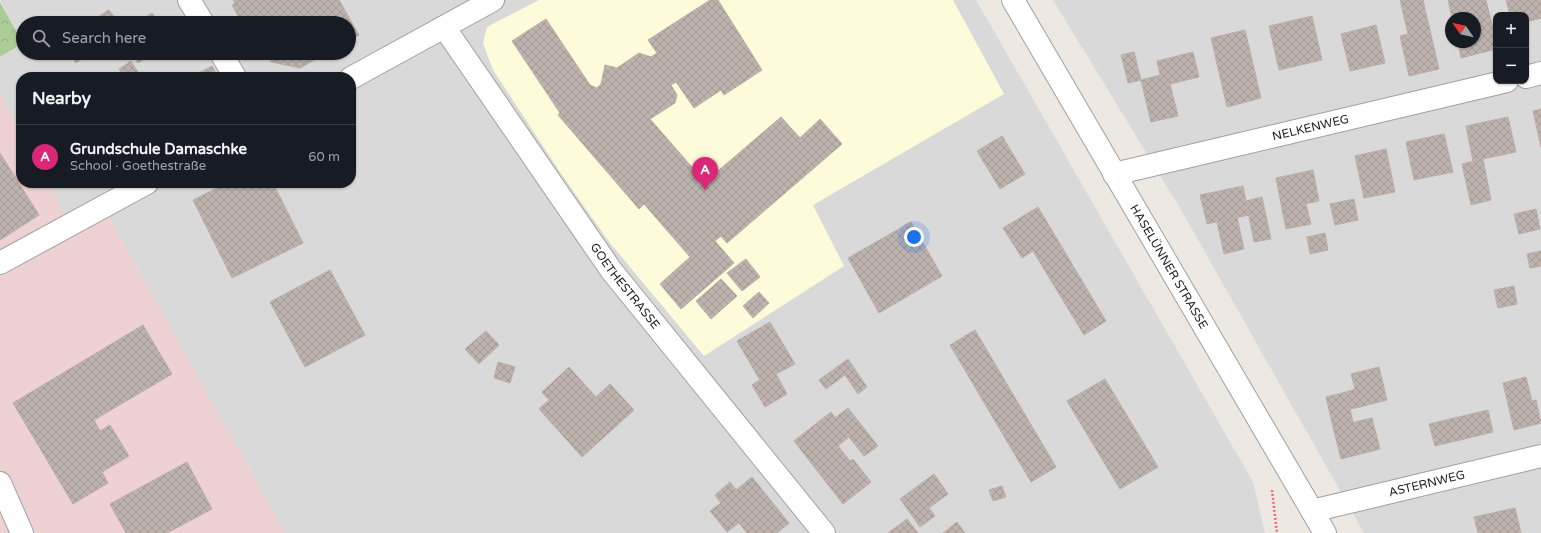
<!DOCTYPE html>
<meta charset="utf-8">
<style>
body{margin:0;font-family:"Varela Round",sans-serif;background:#242831;color:#f1f3f6}
.controls{position:absolute;right:12px;top:12px;display:grid;overflow:hidden;border-radius:8px;box-shadow:0 1px 3px #0004}
.controls button{width:36px;height:36px;display:grid;place-items:center;padding:0;border:0;border-bottom:1px solid #363941;background:#171b24;color:#f1f3f6;font:20px sans-serif}
.compass{position:absolute;left:1445px;top:12px;width:36px;height:36px;border-radius:50%;background:#171b24;box-shadow:0 1px 3px #0004;rotate:304deg}
.you{position:absolute;left:914px;top:237px;width:14px;height:14px;margin:-10px;border:3px solid #fff;border-radius:50%;background:#1a73e8;box-shadow:0 0 0 6px #1a73e833}
.badge{display:grid;place-items:center;width:26px;height:26px;border-radius:50%;background:#db2777;color:#fff;font-size:13px;font-weight:700}
.pin{position:absolute;translate:-50% -33px;filter:drop-shadow(0 1px 2px #0008)}
.pin::after{content:'';position:absolute;top:21px;width:14px;height:12px;background:inherit;clip-path:polygon(0 0,100% 0,50% 100%)}
.list{margin:0;padding:0;list-style:none}
h2{display:flex;justify-content:space-between;align-items:center;height:52px;margin:0;padding:0 16px;font-size:17px}
h2 small{font-size:13px;font-weight:400;color:#9ea1a6}
.list li{display:grid;grid-template-columns:26px 1fr auto;gap:12px;align-items:center;box-sizing:border-box;height:64px;padding:0 16px;border-top:1px solid #363941}
.list b{display:block;font-size:15px;white-space:nowrap}
.list p{margin:0;font-size:13px;white-space:nowrap;color:#9ea1a6}
.list em{font-size:13px;font-style:normal;color:#9ea1a6}
.icon{flex:none;width:22px;height:22px;fill:none;stroke:currentColor;stroke-width:2;stroke-linecap:round;stroke-linejoin:round}
.map{position:relative;flex:none;width:1541px;height:533px;overflow:hidden}
.search{position:absolute;background:#171b24;box-shadow:0 1px 3px #0004;left:16px;top:16px;width:340px;height:44px;display:flex;align-items:center;gap:10px;box-sizing:border-box;padding:0 14px;border-radius:22px;color:#9ea1a6;font-size:15px}
.panel{position:absolute;background:#171b24;box-shadow:0 1px 3px #0004;left:16px;top:72px;width:340px;height:116px;border-radius:16px}
.map>svg:first-child{display:block}
.residential{fill:#dad9d9;fill-rule:evenodd}
.commercial{fill:#eed1d2}
.education{fill:#fefbda}
.forest{fill:url(#forest-crowns)}
.building{fill:url(#building-cross-hatch);stroke:#beada5}
.lines{fill:none;stroke-linecap:round;stroke-linejoin:round}
.minor-casing{stroke:#a0a0a0;stroke-width:24}
.path{stroke:#f66c6a;stroke-width:2.5;stroke-dasharray:2 2;stroke-linecap:butt}
.minor{stroke:#fff;stroke-width:22}
.labels{text-anchor:middle;dominant-baseline:central;stroke-width:4;stroke-linejoin:round;paint-order:stroke}
.street-label{font-size:12px;fill:#1c1c1c;stroke:#fff}
</style>
<div class="map">
<svg width="1541" height="533" viewBox="0 0 1541 533">
<defs>
<pattern id="forest-crowns" width="20" height="18" patternUnits="userSpaceOnUse"><rect width="20" height="18" fill="#abcc97"/><path d="M2 6a3 3 0 1 1 6 0M12 15a3 3 0 1 1 6 0" fill="none" stroke="#93af82"/></pattern>
<pattern id="building-cross-hatch" width="8" height="8" patternUnits="userSpaceOnUse"><rect width="8" height="8" fill="#bdb3ae"/><path d="M0 0l8 8M0 8l8-8" fill="none" stroke="#a29995"/></pattern>
</defs>
<rect width="100%" height="100%" fill="#ede8e2"/>
<path class="residential" d="M0,0h976l277,482 12,51h-980l-178,-319 -35,14 -24,-45h303v-106h-330v56l-21,-40v-36l23,-13v9h326v-30h-326v20z
M1053,0h488v533h-177l-184,-325zM1496,15h30v66h-30zM1451,18h24v24h-24z"/>
<path class="commercial" d="M0,93l21,40v50h27l24,45 35,-14 178,319h-285z"/>
<path class="education" d="M539,0h414l51,94 -191,111 31,61 -140,90 -94,-113 -48,-68 -69,-105 -10,-27 4,-16z"/>
<path class="forest" d="M0,2l23,41 -23,14z"/>
<path class="building" d="M233,0h106l20,35 -10,5v-17h-107l-10,-18 3,-2z
M710,0h8l44,70 -38,25 -3,-5 -27,18 -18,-26 -5,3 6,10 -2,8 -25,16 55,63 76,-65 19,21 20,-19 22,25 -115,99 -6,-7 -6,5 19,22 -53,46 -21,-25 30,-27 -46,-53 -5,5 -81,-94 2,-2 -48,-72 34,-22 44,66 7,3 4,-4 4,-19 12,3 22,-15 12,4 6,-4 -9,-13z
M1400,0h23l16,69 -30,7 -9,-40 8,-2z
M1448,0h38l10,41v8l-35,9 -3,-16h17v-24h-23z
M1506,0h35v18l-15,4v-7h-16z
M109,10l8,11 -3,2h-26z
M152,13l7,10h-23z
M1312,16l10,44 -43,10 -10,-44z
M1376,25l9,38 -35,8 -9,-37z
M1245,30l16,68 -34,9 -16,-69z
M1134,52l7,28 -13,3 -7,-28z
M1193,52l6,25 -29,7 8,32 -27,6 -10,-42 19,-5 -3,-14z
M70,53h22l-16,10z
M131,53h23l-16,10z
M266,53h61l-27,15 -29,-6z
M131,61l10,16h-17l-5,-8z
M212,66l6,11h-27z
M187,73l2,4h-10z
M1541,109v38l-8,-36z
M1508,117l8,35 -43,9 -7,-35z
M1444,134l9,38 -39,8 -8,-38z
M1002,136l23,38 -25,15 -23,-38z
M1386,149l9,43 -31,6 -9,-42z
M0,153l39,62 -39,25z
M1483,159l8,41 -20,5 -9,-41z
M1313,170l6,31 -37,8 -6,-31z
M227,183h46l30,60 -71,35 -39,-78z
M1243,186l6,29 -42,9 -7,-29z
M1262,197l9,42 -17,3 -8,-41z
M1354,199l4,21 -23,5 -5,-21z
M1306,204l5,20 -25,5 -4,-20z
M1038,207l68,114 -22,14 -51,-84 -11,7 -19,-30z
M1536,209l4,20 -21,5 -5,-20z
M1237,217l7,32 -20,5 -7,-32z
M911,222l31,54 -63,37 -31,-55z
M1325,233l3,17 -18,4 -3,-17z
M1541,251v15l-11,2 -3,-14z
M746,259l14,18 -18,14 -15,-18z
M330,270l35,65 -60,32 -35,-65z
M721,279l16,17 -26,23 -15,-18z
M1514,286l3,18 -19,4 -4,-18z
M759,292l10,11 -16,15 -10,-12z
M770,322l25,42 -19,10 11,20 -22,13 -13,-22 8,-5 -23,-39z
M143,325l29,49 -78,46 6,11 10,-6 19,31 -27,16 6,11 -35,21 -60,-101z
M975,330l81,137 -25,15 -81,-137z
M486,331l13,14 -20,19 -14,-15z
M848,359l19,28 -9,7 -13,-19 -19,14 -7,-9z
M498,362l17,5 -5,16 -16,-5z
M569,367l27,30 14,-13 24,26 -52,47 -43,-48 10,-9 -7,-8z
M1379,367l8,33 -27,7 -9,-33z
M1526,377l6,24 4,-1 5,23 -27,7 -11,-47z
M1105,379l53,88 -38,22 -53,-88z
M1355,389l5,18 -10,2 -4,-17z
M1346,392l7,30 -20,5 -7,-30z
M848,408l30,38 -14,10 -15,-19 -11,9 12,15 3,-2 18,23 -28,22 -49,-63 37,-29 4,6z
M1488,410l5,22 -58,14 -6,-22z
M1372,418l8,31 -39,10 -8,-32z
M187,462l25,47 -45,24h-41l-16,-29z
M934,474l14,20 -19,14 6,8 -15,11 -20,-28z
M752,477l37,46 -12,10h-30l-8,-10 -12,9 -17,-21 11,-8 -6,-8 15,-13 6,8z
M1002,486l4,11 -13,4 -4,-11z
M1515,508l6,25h-43l-4,-16z
M907,519l11,14h-30z
M957,522l8,11h-22z"/>
<g class="lines">
<defs>
<g id="minor">
<path d="M189,0l14,23"/>
<path id="s1" d="M1013,0l312,533"/>
<path id="s2" d="M444,27l167,243 213,263"/>
<path d="M221,53l14,24"/>
<path d="M1526,77l15,-4"/>
<path d="M351,78l142,-78"/>
<path id="s3" d="M1114,174l393,-93"/>
<path d="M0,263l147,-80"/>
<path d="M0,483l22,50"/>
<path id="s4" d="M1312,511l229,-55"/>
</g>
</defs>
<use href="#minor" class="minor-casing"/>
<path class="path" d="M1272,490l5,43"/>
<use href="#minor" class="minor"/>
</g>
<g class="labels">
<g class="street-label">
<text stroke="none"><textPath href="#s3" startOffset="202">NELKENWEG</textPath></text>
<text stroke="none"><textPath href="#s1" startOffset="309">HASELÜNNER STRASSE</textPath></text>
<text stroke="none"><textPath href="#s2" startOffset="316">GOETHESTRASSE</textPath></text>
<text stroke="none"><textPath href="#s4" startOffset="118">ASTERNWEG</textPath></text>
</g>
</g>
</svg>
<div class="controls">
<button>+</button>
<button>−</button>
</div>
<svg class="compass" viewBox="-18 -18 36 36"><path d="M0-13l5 13h-10z" fill="#e53935"/><path d="M0 13l5-13h-10z" fill="#9ea1a6"/></svg>
<div class="you"></div>
<div class="pin badge" style="left:705px;top:190px">A</div>
<div class="search"><svg class="icon" aria-label="search" viewBox="0 0 24 24"><circle cx="10" cy="10" r="6"/><path d="M15 15l6 6"/></svg>Search here</div>
<section class="panel">
<h2>Nearby<small></small></h2>
<ul class="list">
<li><span class="badge">A</span><div><b>Grundschule Damaschke</b><p>School · Goethestraße</p></div><em>60 m</em></li>
</ul>
</section>
</div>
